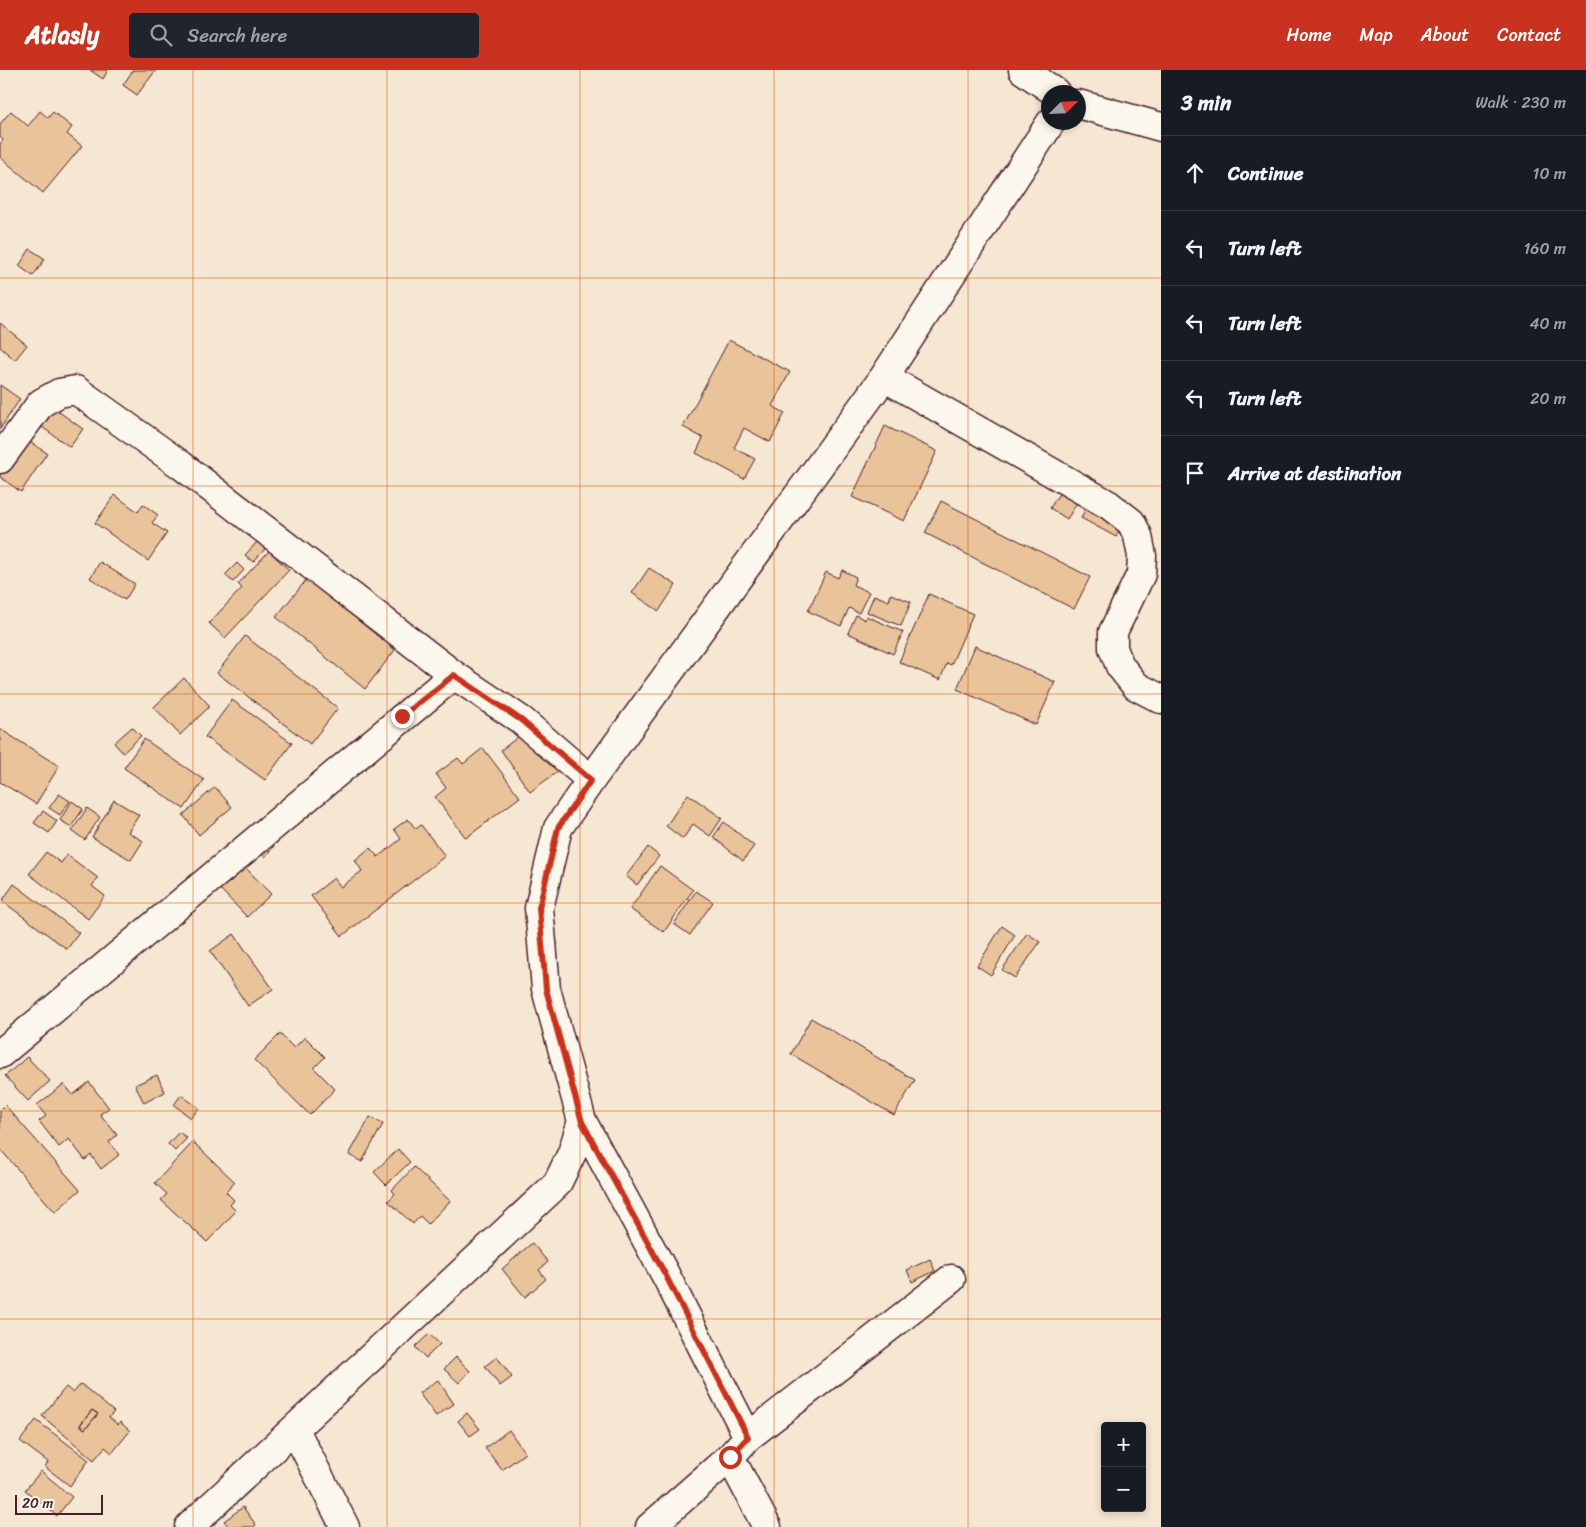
<!DOCTYPE html>
<meta charset="utf-8">
<style>
body{margin:0;font-family:Sriracha,sans-serif;background:#20242c;color:#f1f3f6}
.controls{position:absolute;right:15px;bottom:15px;display:grid;overflow:hidden;border-radius:5px;box-shadow:0 2px 8px #0003}
.controls button{width:45px;height:45px;display:grid;place-items:center;padding:0;border:0;border-bottom:1px solid #363941;background:#171b24;color:#f1f3f6;font:25px sans-serif}
.compass{position:absolute;left:1041px;top:15px;width:45px;height:45px;border-radius:50%;background:#171b24;box-shadow:0 2px 8px #0003;rotate:66deg}
.scale{position:absolute;left:15px;bottom:12px;width:88px;box-sizing:border-box;padding-left:5px;border:2px solid #4a1f2b;border-top:0;font-size:14px;line-height:18px;white-space:nowrap;color:#4a1f2b;-webkit-text-stroke:4px #fbf7ec;paint-order:stroke}
.stop{position:absolute;width:15px;height:15px;margin:-11px;border:4px solid #c8321e;border-radius:50%;background:#fff}
.stop.end{background:#c8321e;border-color:#fff;box-shadow:0 1px 5px #0008}
.list{margin:0;padding:0;list-style:none}
h2{display:flex;justify-content:space-between;align-items:center;height:65px;margin:0;padding:0 20px;font-size:21px}
h2 small{font-size:16px;font-weight:400;color:#9ea1a6}
.list li{display:grid;grid-template-columns:32px 1fr auto;gap:15px;align-items:center;box-sizing:border-box;height:75px;padding:0 20px;border-top:1px solid #363941}
.list b{display:block;font-size:19px;white-space:nowrap}
.list em{font-size:16px;font-style:normal;color:#9ea1a6}
.icon{flex:none;width:28px;height:28px;fill:none;stroke:currentColor;stroke-width:2;stroke-linecap:round;stroke-linejoin:round}
.map{position:relative;flex:none;width:1161px;height:1457px;overflow:hidden}
header{display:flex;align-items:center;gap:30px;box-sizing:border-box;height:70px;padding:0 25px;background:#c8321e;color:#fff}
header strong{font-size:24px}
nav{display:flex;gap:28px;margin-inline-start:auto;font-size:18px}
.search{width:350px;height:45px;background:#20242c;display:flex;align-items:center;gap:12px;box-sizing:border-box;padding:0 18px;border-radius:5px;color:#9ea1a6;font-size:19px}
main{display:flex}
aside{flex:1;background:#171b24}
.map>svg:first-child{display:block}
.building{fill:#e9c399;stroke:#4a1f2b;fill-rule:evenodd}
.lines{fill:none;stroke-linecap:round;stroke-linejoin:round}
.street-casing{stroke:#4a1f2b;stroke-width:31}
.street{stroke:#fbf7ec;stroke-width:28}
.route{stroke:#c8321e;stroke-width:6}
.grid{fill:none;stroke:#e0560e;stroke-width:1;stroke-opacity:0.55}
</style>
<header>
<strong>Atlasly</strong>
<div class="search"><svg class="icon" aria-label="search" viewBox="0 0 24 24"><circle cx="10" cy="10" r="6"/><path d="M15 15l6 6"/></svg>Search here</div>
<nav><a>Home</a><a>Map</a><a>About</a><a>Contact</a></nav>
</header>
<main>
<div class="map">
<svg width="1161" height="1457" viewBox="0 0 1161 1457">
<rect width="100%" height="100%" fill="#f6e7d3"/>
<filter id="ink" filterUnits="userSpaceOnUse"><feTurbulence type="fractalNoise" baseFrequency=".02" numOctaves="2"/><feDisplacementMap in="SourceGraphic" scale="10" xChannelSelector="R" yChannelSelector="G"/><feConvolveMatrix kernelMatrix="1 2 1 2 8 2 1 2 1" color-interpolation-filters="sRGB"/></filter>
<g filter="url(#ink)">
<path class="building" d="M90,0h18l-5,9z
M133,0h23l-19,25 -14,-10z
M11,41l17,15 12,-15 8,7 5,-6 19,15 -5,7 15,12 -39,47 -43,-36v-13l3,-4 -3,-3v-13z
M30,179l15,10 -12,17 -14,-10z
M0,253l27,22 -12,15 -15,-13z
M729,270l61,32 -18,34 13,7 -15,29 -26,-14 -10,20 21,11 -11,20 -48,-26 7,-15 -20,-11z
M0,315l20,14 -20,30z
M48,334l35,25 -13,18 -35,-25z
M885,356l52,25 -33,70 -52,-24z
M22,367l25,16 -26,39 -21,-15v-8z
M1062,419l17,11 -12,19 -17,-11z
M115,425l23,17 5,-8 15,11 -6,8 15,10 -19,28 -53,-38z
M941,431l149,76 -16,32 -149,-76z
M1088,434l36,19 -8,14 -35,-19z
M257,472l8,7 -12,13 -8,-7z
M269,481l20,19 -64,68 -16,-15 33,-35 -4,-4z
M100,492l35,22 -10,16 -35,-22z
M237,493l7,7 -11,12 -8,-7z
M649,498l27,17 -17,26 -27,-18z
M842,500l14,7 -3,8 16,7 -10,21 -10,-5 -8,18 -33,-15 18,-39 12,6z
M307,509l88,71 -30,39 -89,-72z
M891,524l20,8 -10,24 -34,-14 7,-17 15,6z
M929,524l44,20 -22,51 -4,-2 -7,17 -41,-18z
M856,545l9,5 1,-4 37,16 -10,22 -45,-21z
M245,566l93,72 -28,36 -93,-71z
M975,576l80,36 -19,43 -79,-36z
M184,608l26,28 -30,29 -26,-28z
M232,630l60,43 -27,37 -60,-43z
M132,657l9,9 -18,17 -9,-10z
M0,659l59,37 -23,38 -36,-22z
M526,661l35,38 -31,23 -29,-42z
M144,669l60,41 -20,29 -60,-41z
M483,678l37,49 -54,41 -31,-41 11,-9 -10,-14 22,-16 5,6z
M215,717l17,20 -33,28 -16,-20z
M59,724l11,7 -10,14 -11,-7z
M688,724l34,24 -12,18 -17,-12 -10,15 -17,-13z
M114,730l25,15 -11,17 15,9 -12,19 -39,-23z
M72,731l11,8 -12,18 -11,-7z
M87,738l13,9 -15,23 -13,-9z
M43,741l14,10 -8,12 -15,-10z
M408,749l8,10 5,-4 24,31 -103,80 -31,-40 23,-18 7,9 21,-16 -7,-11 15,-12 8,9 23,-18 -7,-10z
M724,752l30,24 -11,15 -30,-24z
M266,769l8,7 -9,11 -8,-7z
M648,777l11,9 -22,29 -11,-9z
M46,782l15,11 6,-8 31,23 -6,8 13,10 -17,23 -59,-45z
M242,794l29,30 -24,23 -29,-30z
M660,796l33,24 -29,42 -34,-23z
M14,814l65,49 -12,16 -65,-48z
M696,821l17,11 -23,33 -16,-11z
M1002,856l13,9 -24,40 -14,-9z
M1027,863l13,9 -25,36 -13,-8z
M234,864l39,55 -25,17 -38,-55z
M811,948l104,62 -21,35 -103,-61z
M280,964l14,14 11,-11 20,20 -11,11 21,21 -25,26 -56,-55z
M27,987l23,24 -22,20 -23,-25z
M157,1005l8,17 -21,11 -9,-18z
M89,1012l20,26 -9,6 17,21 -8,7 10,13 -18,14 -10,-14 -6,5 -16,-21 -10,8 -20,-26 7,-5 -9,-11 27,-21 9,11z
M181,1025l18,13 -8,10 -17,-13z
M5,1035l75,85 -25,22 -55,-63v-39z
M370,1047l13,7 -21,38 -13,-7z
M179,1062l8,6 -12,13 -7,-7z
M193,1072l42,40 -9,10 8,8 -4,5 6,6 -29,31 -46,-42 6,-6 -12,-11z
M398,1079l12,13 -24,23 -12,-13z
M414,1097l36,34 -22,23 -8,-8 -7,8 -25,-23 7,-7 -3,-4z
M532,1173l16,19 -9,8 7,9 -21,18 -23,-28z
M930,1189l5,12 -23,11 -5,-12z
M429,1264l11,10 -14,14 -11,-11z
M456,1287l14,14 -11,12 -15,-14z
M497,1287l15,20 -12,9 -15,-20z
M438,1310l16,24 -18,12 -17,-23z
M81,1314l33,28 -5,5 9,8 2,-3 10,9 -18,22 -7,-6 -11,13 -52,-44 24,-29 7,6zM92,1340l6,4 -13,15 -5,-4z
M92,1340l6,4 -13,15 -5,-4z
M467,1343l13,16 -10,7 -12,-15z
M36,1350l53,40 -19,26 -25,-19 3,-5 -28,-21z
M509,1360l16,23 -23,17 -17,-22z
M41,1401l31,26 -15,19 -32,-26z
M243,1437l13,18 -3,2h-24l-5,-6z"/>
<g class="lines">
<defs>
<path id="street" d="M1023,0l32,22
M1078,34l83,23
M884,307l225,128 22,17 7,14 4,20 -1,18 -28,58v16l7,18 16,20 25,13
M0,389l41,-56 18,-10 17,-3 105,75 273,210
M0,984l454,-379 67,45 70,60
M295,1360l50,97
M748,1367l-83,-163 -83,-153 -36,-132 -7,-81 19,-80 33,-48 293,-403 167,-255
M730,1387l37,70
M189,1457l368,-343 15,-31 10,-32
M650,1457l80,-70 18,-20 203,-158"/>
</defs>
<use href="#street" class="street-casing"/>
<use href="#street" class="street"/>
</g>
</g>
<g class="lines" filter="url(#ink)">
<path class="route" d="M402,646l52,-41 67,45 70,60 -33,48 -19,80 7,81 36,133 83,152 83,163 -18,20"/>
</g>
<path class="grid" d="M193,0v1457M387,0v1457M580,0v1457M774,0v1457M968,0v1457M0,208h1161M0,416h1161M0,624h1161M0,833h1161M0,1041h1161M0,1249h1161"/>
</svg>
<div class="controls">
<button>+</button>
<button>−</button>
</div>
<svg class="compass" viewBox="-18 -18 36 36"><path d="M0-13l5 13h-10z" fill="#e53935"/><path d="M0 13l5-13h-10z" fill="#9ea1a6"/></svg>
<div class="scale">20 m</div>
<div class="stop" style="left:730px;top:1387px"></div>
<div class="stop end" style="left:402px;top:646px"></div>
</div>
<aside>
<h2>3 min<small>Walk · 230 m</small></h2>
<ul class="list">
<li><svg class="icon" aria-label="ahead" viewBox="0 0 24 24"><path d="M12 20V5M6 11l6-6 6 6"/></svg><div><b>Continue</b></div><em>10 m</em></li>
<li><svg class="icon" aria-label="left" viewBox="0 0 24 24"><path d="M17 20v-9H6M10 6l-5 5 5 5"/></svg><div><b>Turn left</b></div><em>160 m</em></li>
<li><svg class="icon" aria-label="left" viewBox="0 0 24 24"><path d="M17 20v-9H6M10 6l-5 5 5 5"/></svg><div><b>Turn left</b></div><em>40 m</em></li>
<li><svg class="icon" aria-label="left" viewBox="0 0 24 24"><path d="M17 20v-9H6M10 6l-5 5 5 5"/></svg><div><b>Turn left</b></div><em>20 m</em></li>
<li><svg class="icon" aria-label="arrive" viewBox="0 0 24 24"><path d="M6 21V4h12l-3 4 3 4H6"/></svg><div><b>Arrive at destination</b></div></li>
</ul>
</aside>
</main>
